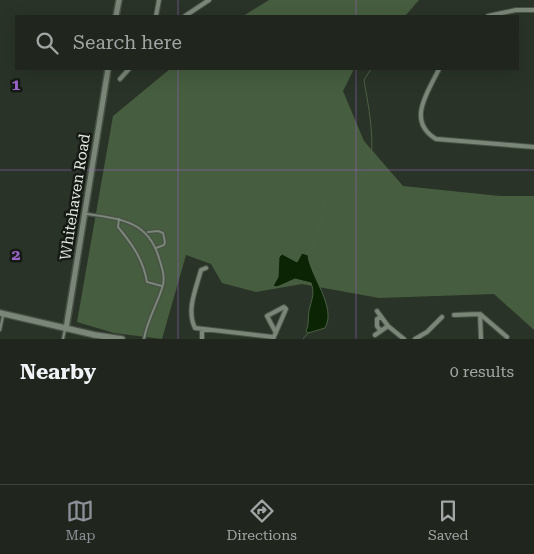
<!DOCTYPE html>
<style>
body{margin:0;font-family:"Roboto Serif",serif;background:#2d322a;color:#f1f3f6}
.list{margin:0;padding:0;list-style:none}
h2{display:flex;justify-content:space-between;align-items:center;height:65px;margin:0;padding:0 20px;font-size:21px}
h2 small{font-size:16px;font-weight:400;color:#a2a5a4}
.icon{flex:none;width:28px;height:28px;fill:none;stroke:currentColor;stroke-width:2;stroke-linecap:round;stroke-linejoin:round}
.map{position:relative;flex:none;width:534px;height:339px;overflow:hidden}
.search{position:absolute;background:#20261d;box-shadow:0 5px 20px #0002;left:15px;right:15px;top:15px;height:55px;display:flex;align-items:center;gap:12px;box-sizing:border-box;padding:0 18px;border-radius:0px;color:#a2a5a4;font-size:19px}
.sheet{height:145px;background:#20261d}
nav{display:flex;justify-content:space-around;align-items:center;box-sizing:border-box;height:70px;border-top:1px solid #3d433b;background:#20261d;font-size:14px;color:#a2a5a4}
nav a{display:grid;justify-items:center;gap:2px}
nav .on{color:#8c9099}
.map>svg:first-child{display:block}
.green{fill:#465d3f}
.water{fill:#0b2404;stroke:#4c5f46}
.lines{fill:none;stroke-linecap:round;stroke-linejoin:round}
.stream{stroke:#4c5f46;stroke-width:1}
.service-casing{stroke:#485146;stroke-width:4.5}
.minor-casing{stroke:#485146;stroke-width:6}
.tertiary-casing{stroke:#485146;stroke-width:8}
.secondary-casing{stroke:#485146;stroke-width:8}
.service{stroke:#7a8677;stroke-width:2}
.minor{stroke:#7a8677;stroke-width:4}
.tertiary{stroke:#7a8677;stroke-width:5}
.secondary{stroke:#7a8677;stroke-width:5.5}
.grid{fill:none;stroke:#9a65c9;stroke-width:1;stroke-opacity:0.55}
.labels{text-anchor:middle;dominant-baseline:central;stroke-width:5;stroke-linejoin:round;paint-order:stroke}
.street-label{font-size:15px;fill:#e3eae1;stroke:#151a14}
.grid-label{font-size:16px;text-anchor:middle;font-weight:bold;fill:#9a65c9;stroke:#151a14;stroke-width:5;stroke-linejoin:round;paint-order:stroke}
</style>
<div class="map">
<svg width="534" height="339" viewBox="0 0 534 339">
<rect width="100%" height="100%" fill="#2a3327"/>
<path class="green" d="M269,0h150l-14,16h-162z
M170,69h184l-11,22 21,50 39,45 97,10h34v134l-40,-36 -115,4 -77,-14 -46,8 -34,-9 -11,-19 -25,-9 -24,84 -48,-6 -37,-11 36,-206z"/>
<path class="water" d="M302,253l6,2c2,21 29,52 17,73l-17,5 -2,-2c4,-8 1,-16 4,-24 2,-9 5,-14 1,-24l-16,-4 -18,8 -4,-1 5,-9 1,-20 3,-3 15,8z"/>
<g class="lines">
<path class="stream" d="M374,0l7,16
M307,253l10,-16 9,-39c11,-6 26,-7 35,-16 20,-20 7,-77 3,-102l7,-11
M303,339l5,-6"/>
<defs>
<path id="service" d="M87,214c34,5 61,7 72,44 3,10 6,17 4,27 -5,18 -16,35 -19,54
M119,219l-1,8c14,17 25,32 29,55l15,4
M148,232l10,-1 5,2 2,9 -1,3 -8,3
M0,330l3,-14
M63,339l2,-10"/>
<path id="minor" d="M156,16l3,-16
M185,16l24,-16
M488,16l28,-6h18
M439,69c-11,23 -33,52 -3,70l98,8
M120,79l9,-10
M206,268l-5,2c-5,19 -15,40 -6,58l78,9
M377,311l11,15 16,13
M480,314l1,25
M454,315l26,-1 27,23
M380,330l-3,-4v-7l4,-2
M375,335l13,-9
M202,339v-9
M273,339l13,-30 -2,-2 -17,9 8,15
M415,339l12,-7 15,-15"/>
<path id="tertiary" d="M116,16l3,-16
M66,329l42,-260"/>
<path id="secondary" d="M0,313l95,22 27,4"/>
</defs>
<use href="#service" class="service-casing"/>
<use href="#minor" class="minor-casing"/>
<use href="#tertiary" class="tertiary-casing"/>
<use href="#secondary" class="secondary-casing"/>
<use href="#service" class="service"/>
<use href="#minor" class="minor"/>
<use href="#tertiary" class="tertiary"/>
<use href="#secondary" class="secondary"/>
</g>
<path class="grid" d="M178,0v16M356,0v16M178,69v270M356,69v270M0,170h534"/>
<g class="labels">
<g class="street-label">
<text transform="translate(75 197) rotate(-81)">Whitehaven Road</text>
</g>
</g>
<g class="grid-label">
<text x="16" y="90">1</text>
<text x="16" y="260">2</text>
</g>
</svg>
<div class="search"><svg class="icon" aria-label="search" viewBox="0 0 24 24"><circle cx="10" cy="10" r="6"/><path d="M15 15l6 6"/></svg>Search here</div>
</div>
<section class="sheet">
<h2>Nearby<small>0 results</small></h2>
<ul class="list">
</ul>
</section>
<nav>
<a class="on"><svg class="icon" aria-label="map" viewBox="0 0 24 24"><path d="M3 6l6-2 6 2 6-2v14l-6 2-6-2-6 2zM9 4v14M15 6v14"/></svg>Map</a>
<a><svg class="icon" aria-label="directions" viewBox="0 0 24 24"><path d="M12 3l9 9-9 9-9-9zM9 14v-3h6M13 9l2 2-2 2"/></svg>Directions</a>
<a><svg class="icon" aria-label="saved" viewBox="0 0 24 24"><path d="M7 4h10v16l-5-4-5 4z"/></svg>Saved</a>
</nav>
